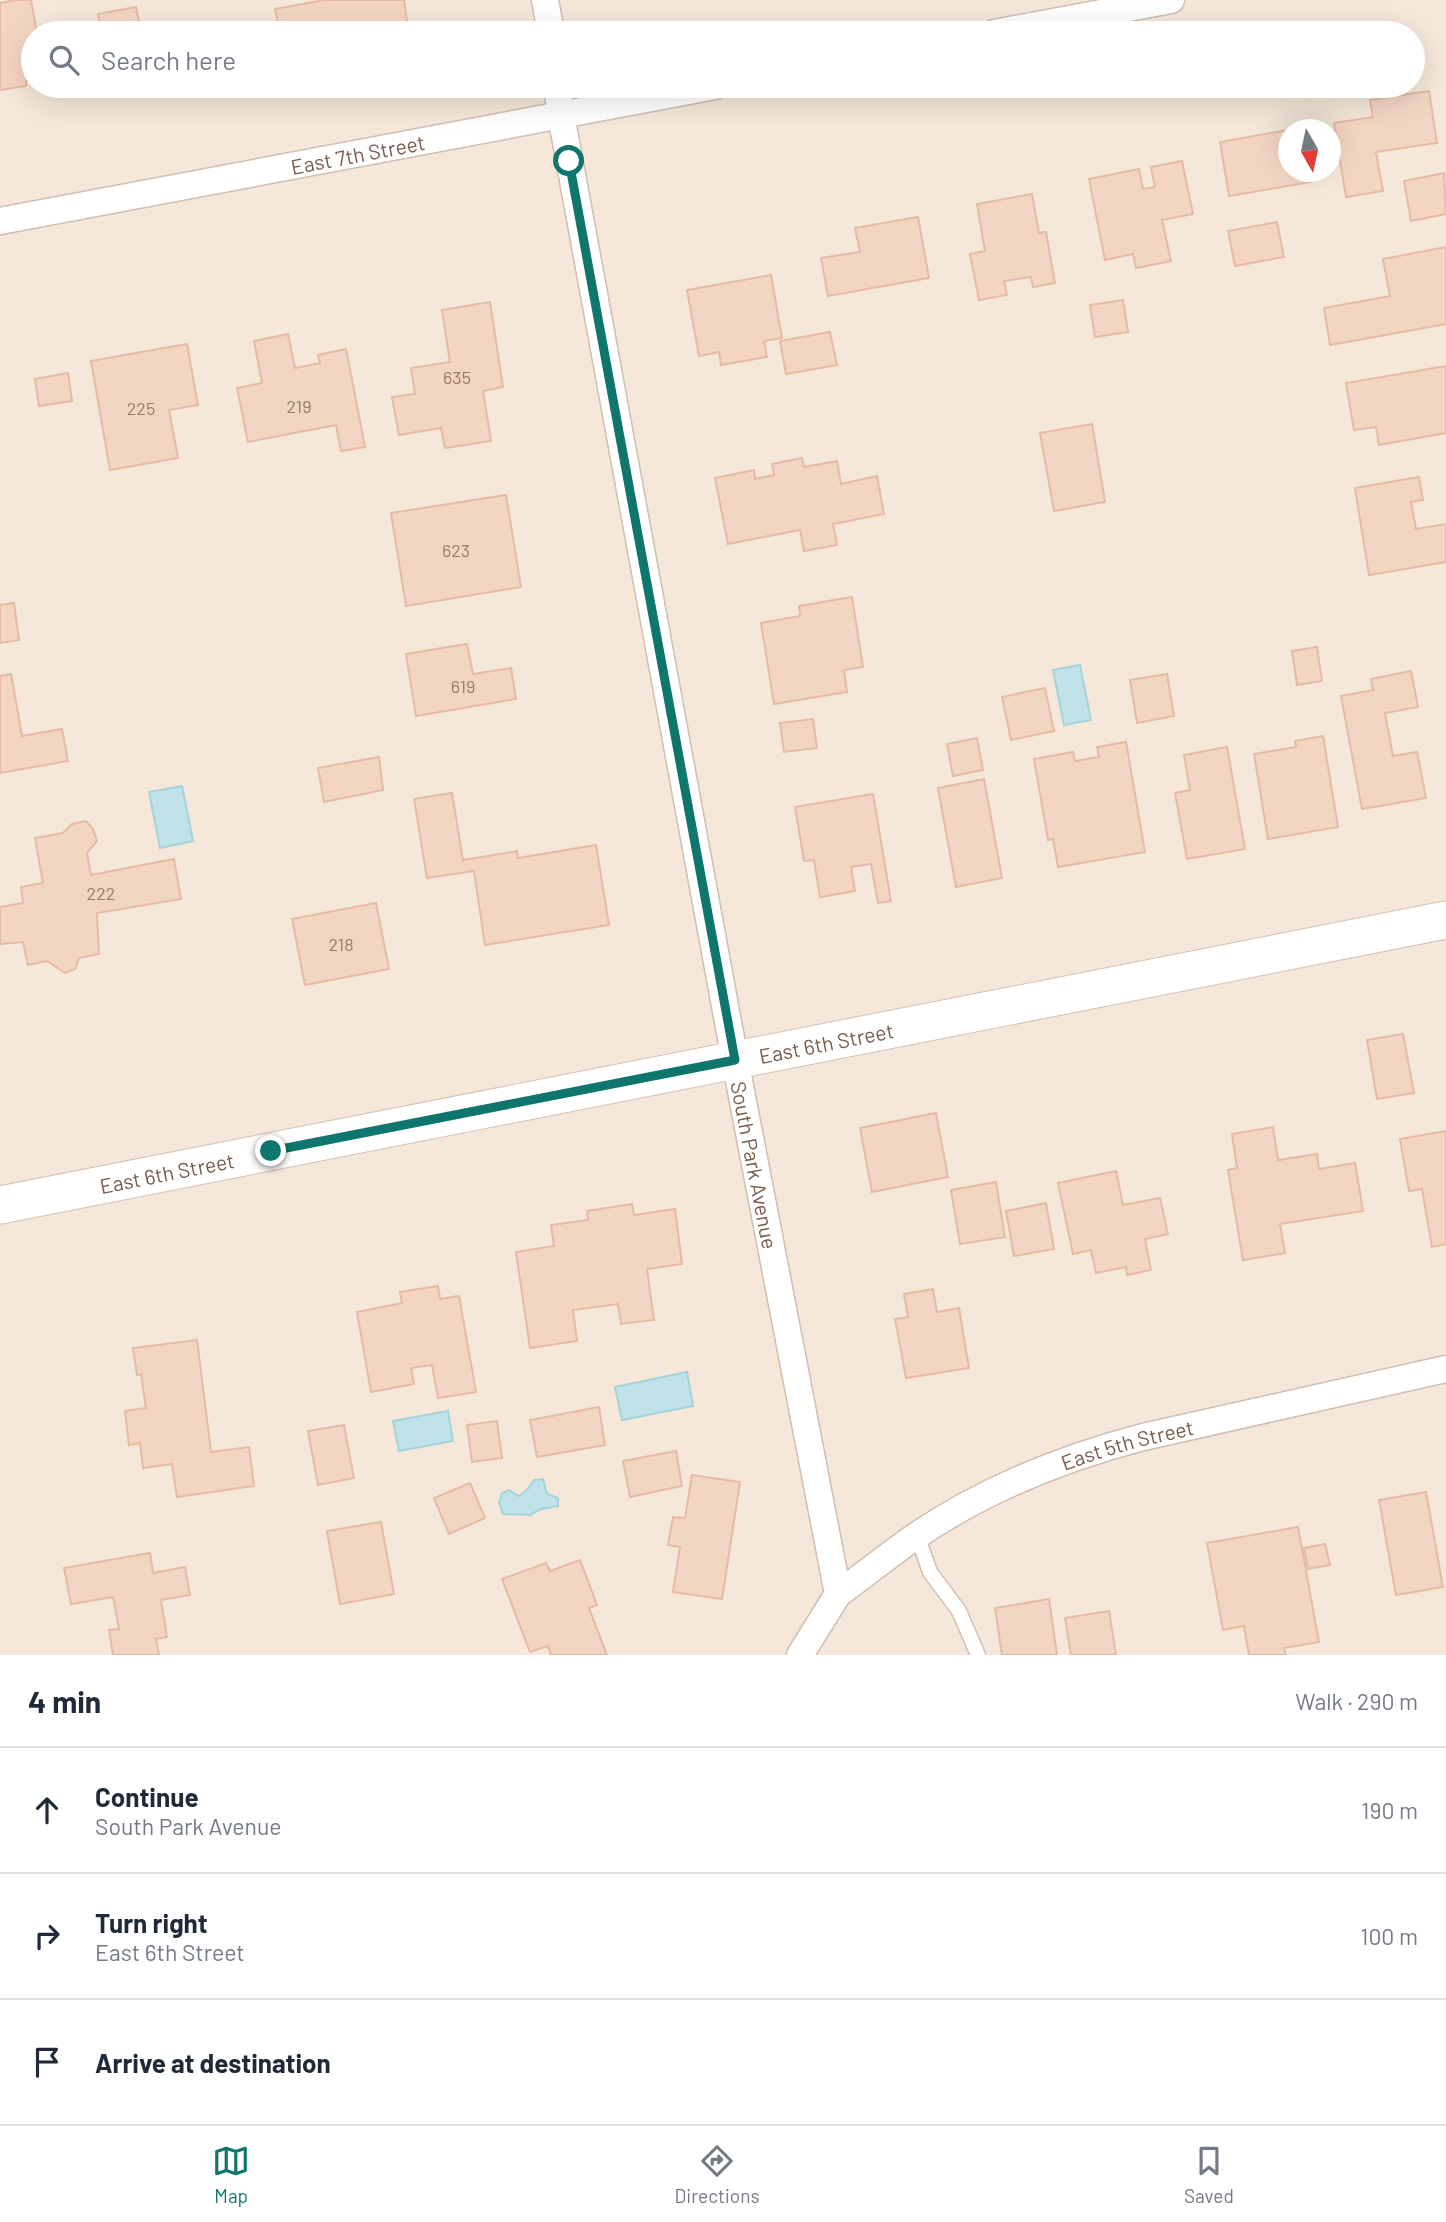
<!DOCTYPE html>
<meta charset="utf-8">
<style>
body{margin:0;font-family:Barlow,sans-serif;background:#f6f6f7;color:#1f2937}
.compass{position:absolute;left:1278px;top:119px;width:63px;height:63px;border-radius:50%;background:#fff;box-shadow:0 7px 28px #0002;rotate:171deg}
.stop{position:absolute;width:21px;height:21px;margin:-16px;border:5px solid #0f766e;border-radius:50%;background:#fff}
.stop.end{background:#0f766e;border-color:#fff;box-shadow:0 2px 7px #0008}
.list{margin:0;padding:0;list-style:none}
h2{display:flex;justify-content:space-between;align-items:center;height:91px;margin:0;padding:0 28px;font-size:30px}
h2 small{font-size:23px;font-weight:400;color:#747a83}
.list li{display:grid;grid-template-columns:46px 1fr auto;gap:21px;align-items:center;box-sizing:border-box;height:126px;padding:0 28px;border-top:2px solid #e0e1e3}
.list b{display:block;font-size:26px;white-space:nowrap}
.list p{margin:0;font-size:23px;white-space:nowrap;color:#747a83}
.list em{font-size:23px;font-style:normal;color:#747a83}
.icon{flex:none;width:38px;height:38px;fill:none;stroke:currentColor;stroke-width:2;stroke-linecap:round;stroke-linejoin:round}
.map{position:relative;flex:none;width:1446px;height:1655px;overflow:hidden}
.search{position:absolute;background:#fff;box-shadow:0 7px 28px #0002;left:21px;right:21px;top:21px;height:77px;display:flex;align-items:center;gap:18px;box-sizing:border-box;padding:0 24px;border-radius:38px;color:#747a83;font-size:26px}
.sheet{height:469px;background:#fff}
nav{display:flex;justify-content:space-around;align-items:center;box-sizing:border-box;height:98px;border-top:2px solid #e0e1e3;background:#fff;font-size:19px;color:#747a83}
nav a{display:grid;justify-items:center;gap:4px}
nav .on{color:#0f766e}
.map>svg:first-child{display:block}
.residential{fill:#f5e8da;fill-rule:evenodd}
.water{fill:#bfe3e8;stroke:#a5d3da;stroke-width:2}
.building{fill:#f3d5c3;stroke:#e6bba3;stroke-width:2}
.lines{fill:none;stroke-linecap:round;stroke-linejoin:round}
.lane-casing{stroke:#d1beb0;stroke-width:17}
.street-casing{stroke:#d1beb0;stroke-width:29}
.secondary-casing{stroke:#d6c0b0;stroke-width:39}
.lane{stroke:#fff;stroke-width:14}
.street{stroke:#fff;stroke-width:26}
.secondary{stroke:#fff;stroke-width:37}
.route{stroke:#0f766e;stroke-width:9}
.labels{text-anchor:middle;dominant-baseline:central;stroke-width:6;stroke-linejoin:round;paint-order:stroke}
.number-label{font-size:18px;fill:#987a6a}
.street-label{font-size:21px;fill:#7a5c4d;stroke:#fffaf3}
</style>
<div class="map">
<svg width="1446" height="1655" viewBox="0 0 1446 1655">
<rect width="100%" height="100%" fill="#fdf6ec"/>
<path class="residential" d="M0,0h1446v1655h-1446zM33,33h1380v53h-1380zM1288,130h42v42h-42z"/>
<path class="water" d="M1080,665l11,55 -27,5 -11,-55z
M182,786l11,55 -33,7 -11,-56z
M687,1372l6,34 -71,14 -7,-33z
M448,1411l5,30 -54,10 -6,-30z
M543,1479l4,15 11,4v8l-17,3 -11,6 -27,-1 -4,-11 3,-10 7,-3 10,6 8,-6 7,-10z"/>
<path class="building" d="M15,0h16l6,33h-4v46l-7,2v5l-26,4v-87z
M324,0h80l5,33h-129l-5,-24z
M136,7l5,26h-66l26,-5 -3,-14z
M83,86h94l-57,11 -1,-8 -34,6z
M1429,91l8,52 -61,9 7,39 -37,6 -12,-74 39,-6 -3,-17z
M1288,130v42h21l2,10 -82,14 -9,-54z
M1182,161l11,53 -31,6 9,41 -35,7 -3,-14 -28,6 -16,-81 50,-10 4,20 12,-2 -4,-20z
M1444,173l2,41 -35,7 -7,-40z
M1032,194l7,39 7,-1 9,51 -22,4 -2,-10 -27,4 3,14 -28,5 -9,-46 15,-3 -8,-47z
M918,217l11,61 -101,18 -7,-38 39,-6 -5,-24z
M1277,222l7,35 -49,9 -7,-35z
M1446,247v77l-116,21 -6,-37 66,-12 -7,-37z
M771,275l11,63 -18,3 3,16 -46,8 -2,-13 -20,4 -12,-66z
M1123,300l5,32 -33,5 -5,-32z
M490,302l13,85 -20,4 8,50 -46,7 -4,-20 -42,7 -7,-38 23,-3 -4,-26 39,-6 -8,-52z
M830,332l7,33 -51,9 -6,-33z
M288,334l7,34 25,-5 -2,-8 28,-6 19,98 -24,4 -5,-26 -88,17 -11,-54 25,-5 -8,-42z
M187,344l11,61 -29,5 9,48 -68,12 -19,-109z
M1446,366v67l-67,12 -3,-18 -22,3 -8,-47z
M68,373l4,28 -33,5 -4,-27z
M1092,424l13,78 -51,9 -14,-78z
M802,458l2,9 33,-6 4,23 36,-8 7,38 -51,10 4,21 -33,6 -4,-21 -72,14 -13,-66 39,-8 1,9 19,-4 -2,-11z
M1419,477l4,23 -12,2 5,27 30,-5v38l-77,13 -14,-87z
M506,495l15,92 -115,19 -15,-93z
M852,597l11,70 -19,3 3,22 -73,12 -13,-81 39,-7 -1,-10z
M14,603l5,37 -19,3v-38z
M467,644l6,30 38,-6 5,31 -100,17 -10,-62z
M1317,647l5,34 -25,4 -5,-34z
M1411,671l7,36 -33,6 8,43 24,-4 9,46 -64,11 -21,-113 32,-6 -2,-11z
M11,674l11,62 40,-7 6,32 -68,12v-97z
M1167,674l7,42 -37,7 -7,-43z
M1045,688l9,43 -43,9 -9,-43z
M813,719l4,29 -33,4 -4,-29z
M1323,736l15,91 -70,12 -14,-85 42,-7 -1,-6z
M977,738l6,32 -30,6 -6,-32z
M1126,742l19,110 -87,15 -5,-28 -5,1 -14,-81 39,-7 2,9 24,-4 -2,-10z
M1227,747l18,102 -58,10 -12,-66 15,-3 -6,-35z
M379,757l4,33 -59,12 -6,-34z
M984,779l18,99 -46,9 -18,-99z
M452,793l11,67 54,-9 1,7 78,-13 13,80 -124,20 -11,-74 -47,7 -13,-79z
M873,794l18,107 -13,2 -7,-39 -20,3 4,24 -35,6 -6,-37 -10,1 -9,-54z
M86,821l7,8 4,12 -10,12 4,22 83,-16 7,40 -84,14 2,41 -20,4 -4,11 -10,4 -18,-12 -19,4 -5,-23 -23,2v-37l23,-4 -2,-16 22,-4 -8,-45 28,-5 9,-9z
M376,903l13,66 -84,16 -13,-66z
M1403,1034l11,59 -37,6 -10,-59z
M936,1113l12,64 -76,15 -12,-64z
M1273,1127l5,33 39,-6 2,15 36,-6 8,48 -83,13 5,29 -42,7 -15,-90 9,-2 -5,-34z
M1446,1131v113l-14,3 -10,-58 -13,2 -9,-52z
M1116,1171l7,34 37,-7 8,36 -23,5 6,31 -24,5 -1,-8 -30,6 -5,-23 -18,4 -15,-71z
M996,1182l9,55 -45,7 -9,-54z
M1046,1203l8,46 -40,7 -8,-45z
M632,1204l2,11 41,-6 7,55 -35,5 7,51 -33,4 -3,-20 -45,6 4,31 -47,7 -14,-96 38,-6 -3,-21 37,-5 -1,-9z
M438,1286l2,13 19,-3 17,96 -38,6 -6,-33 -21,3 3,16 -43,8 -14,-80 45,-9 -2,-11z
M933,1289l4,23 22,-4 10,60 -63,10 -11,-59 13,-2 -4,-23z
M197,1340l14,112 38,-5 5,39 -77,11 -5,-33 -29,4 -3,-25 -11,2 -4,-34 21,-3 -5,-34 -4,1 -4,-27z
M599,1407l6,38 -68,12 -7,-37z
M497,1421l5,37 -30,4 -5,-37z
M344,1425l10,53 -36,7 -10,-54z
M676,1451l6,35 -52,11 -7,-36z
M692,1475l48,7 -18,117 -49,-7 7,-45 -12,-2 5,-28 12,1z
M470,1483l15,35 -36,16 -15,-36z
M1426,1492l17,95 -47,8 -17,-95z
M381,1522l13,72 -54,10 -13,-73z
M1298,1527l21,115 -35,6 2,7h-37l-5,-29 -21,4 -16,-87z
M1325,1544l5,21 -22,4 -4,-21z
M150,1553l3,20 32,-6 5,28 -29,5 6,37 -11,2 3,16h-46l-4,-25 10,-1 -6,-32 -42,7 -7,-36z
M580,1560l17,45 -8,3 18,47h-56l-3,-9 -18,6 -28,-73 44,-16 4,8z
M1049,1599l8,56h-55l-7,-47z
M1109,1611l7,44h-45l-6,-37z"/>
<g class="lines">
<defs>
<path id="lane" d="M917,1535l13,37 29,39 19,44"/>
<g id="street">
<path d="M545,0l6,33"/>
<path d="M994,33l177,-33"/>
<path id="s1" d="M557,86l4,29 174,945 103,534 -38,61"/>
<path id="s2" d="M0,221l715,-135"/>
<path id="s3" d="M838,1594c26,-19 52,-40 78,-58 69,-47 147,-78 227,-99l303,-68"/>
</g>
<g id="secondary">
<path id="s4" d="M0,1205l1446,-285"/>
</g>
</defs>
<use href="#lane" class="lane-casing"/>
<use href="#street" class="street-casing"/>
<use href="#secondary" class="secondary-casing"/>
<use href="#lane" class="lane"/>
<use href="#street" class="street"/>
<use href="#secondary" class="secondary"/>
</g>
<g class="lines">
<path class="route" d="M271,1151l464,-91 -166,-899"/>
</g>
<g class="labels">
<g class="number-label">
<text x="457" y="377">635</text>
<text x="299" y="406">219</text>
<text x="141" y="408">225</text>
<text x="456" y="550">623</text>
<text x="463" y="686">619</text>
<text x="101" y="893">222</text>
<text x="341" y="944">218</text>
</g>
<g class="street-label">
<text stroke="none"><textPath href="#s2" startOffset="364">East 7th Street</textPath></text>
<text stroke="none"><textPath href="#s4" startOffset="842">East 6th Street</textPath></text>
<text stroke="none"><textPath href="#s1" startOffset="1097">South Park Avenue</textPath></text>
<text stroke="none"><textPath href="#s4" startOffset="170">East 6th Street</textPath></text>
<text stroke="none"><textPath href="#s3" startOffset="329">East 5th Street</textPath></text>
</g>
</g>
</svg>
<svg class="compass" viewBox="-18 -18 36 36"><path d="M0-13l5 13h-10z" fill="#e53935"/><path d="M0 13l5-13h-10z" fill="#747a83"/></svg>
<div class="stop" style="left:569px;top:161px"></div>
<div class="stop end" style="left:271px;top:1151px"></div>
<div class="search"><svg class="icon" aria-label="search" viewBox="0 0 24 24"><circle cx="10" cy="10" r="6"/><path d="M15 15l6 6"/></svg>Search here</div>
</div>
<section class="sheet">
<h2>4 min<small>Walk · 290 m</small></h2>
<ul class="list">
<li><svg class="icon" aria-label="ahead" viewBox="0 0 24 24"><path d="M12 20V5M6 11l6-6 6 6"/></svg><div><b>Continue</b><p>South Park Avenue</p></div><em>190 m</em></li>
<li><svg class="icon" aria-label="right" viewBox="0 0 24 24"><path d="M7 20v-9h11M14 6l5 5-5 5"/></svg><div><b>Turn right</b><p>East 6th Street</p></div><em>100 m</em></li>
<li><svg class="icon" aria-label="arrive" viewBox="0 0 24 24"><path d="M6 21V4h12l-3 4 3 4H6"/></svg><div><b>Arrive at destination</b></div></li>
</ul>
</section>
<nav>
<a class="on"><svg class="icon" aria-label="map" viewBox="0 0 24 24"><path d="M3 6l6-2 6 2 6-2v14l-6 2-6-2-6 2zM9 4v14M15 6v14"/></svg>Map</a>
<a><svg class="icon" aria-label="directions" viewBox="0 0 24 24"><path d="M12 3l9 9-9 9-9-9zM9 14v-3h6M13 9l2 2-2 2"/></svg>Directions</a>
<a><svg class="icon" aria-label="saved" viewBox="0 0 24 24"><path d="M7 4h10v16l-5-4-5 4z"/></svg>Saved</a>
</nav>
